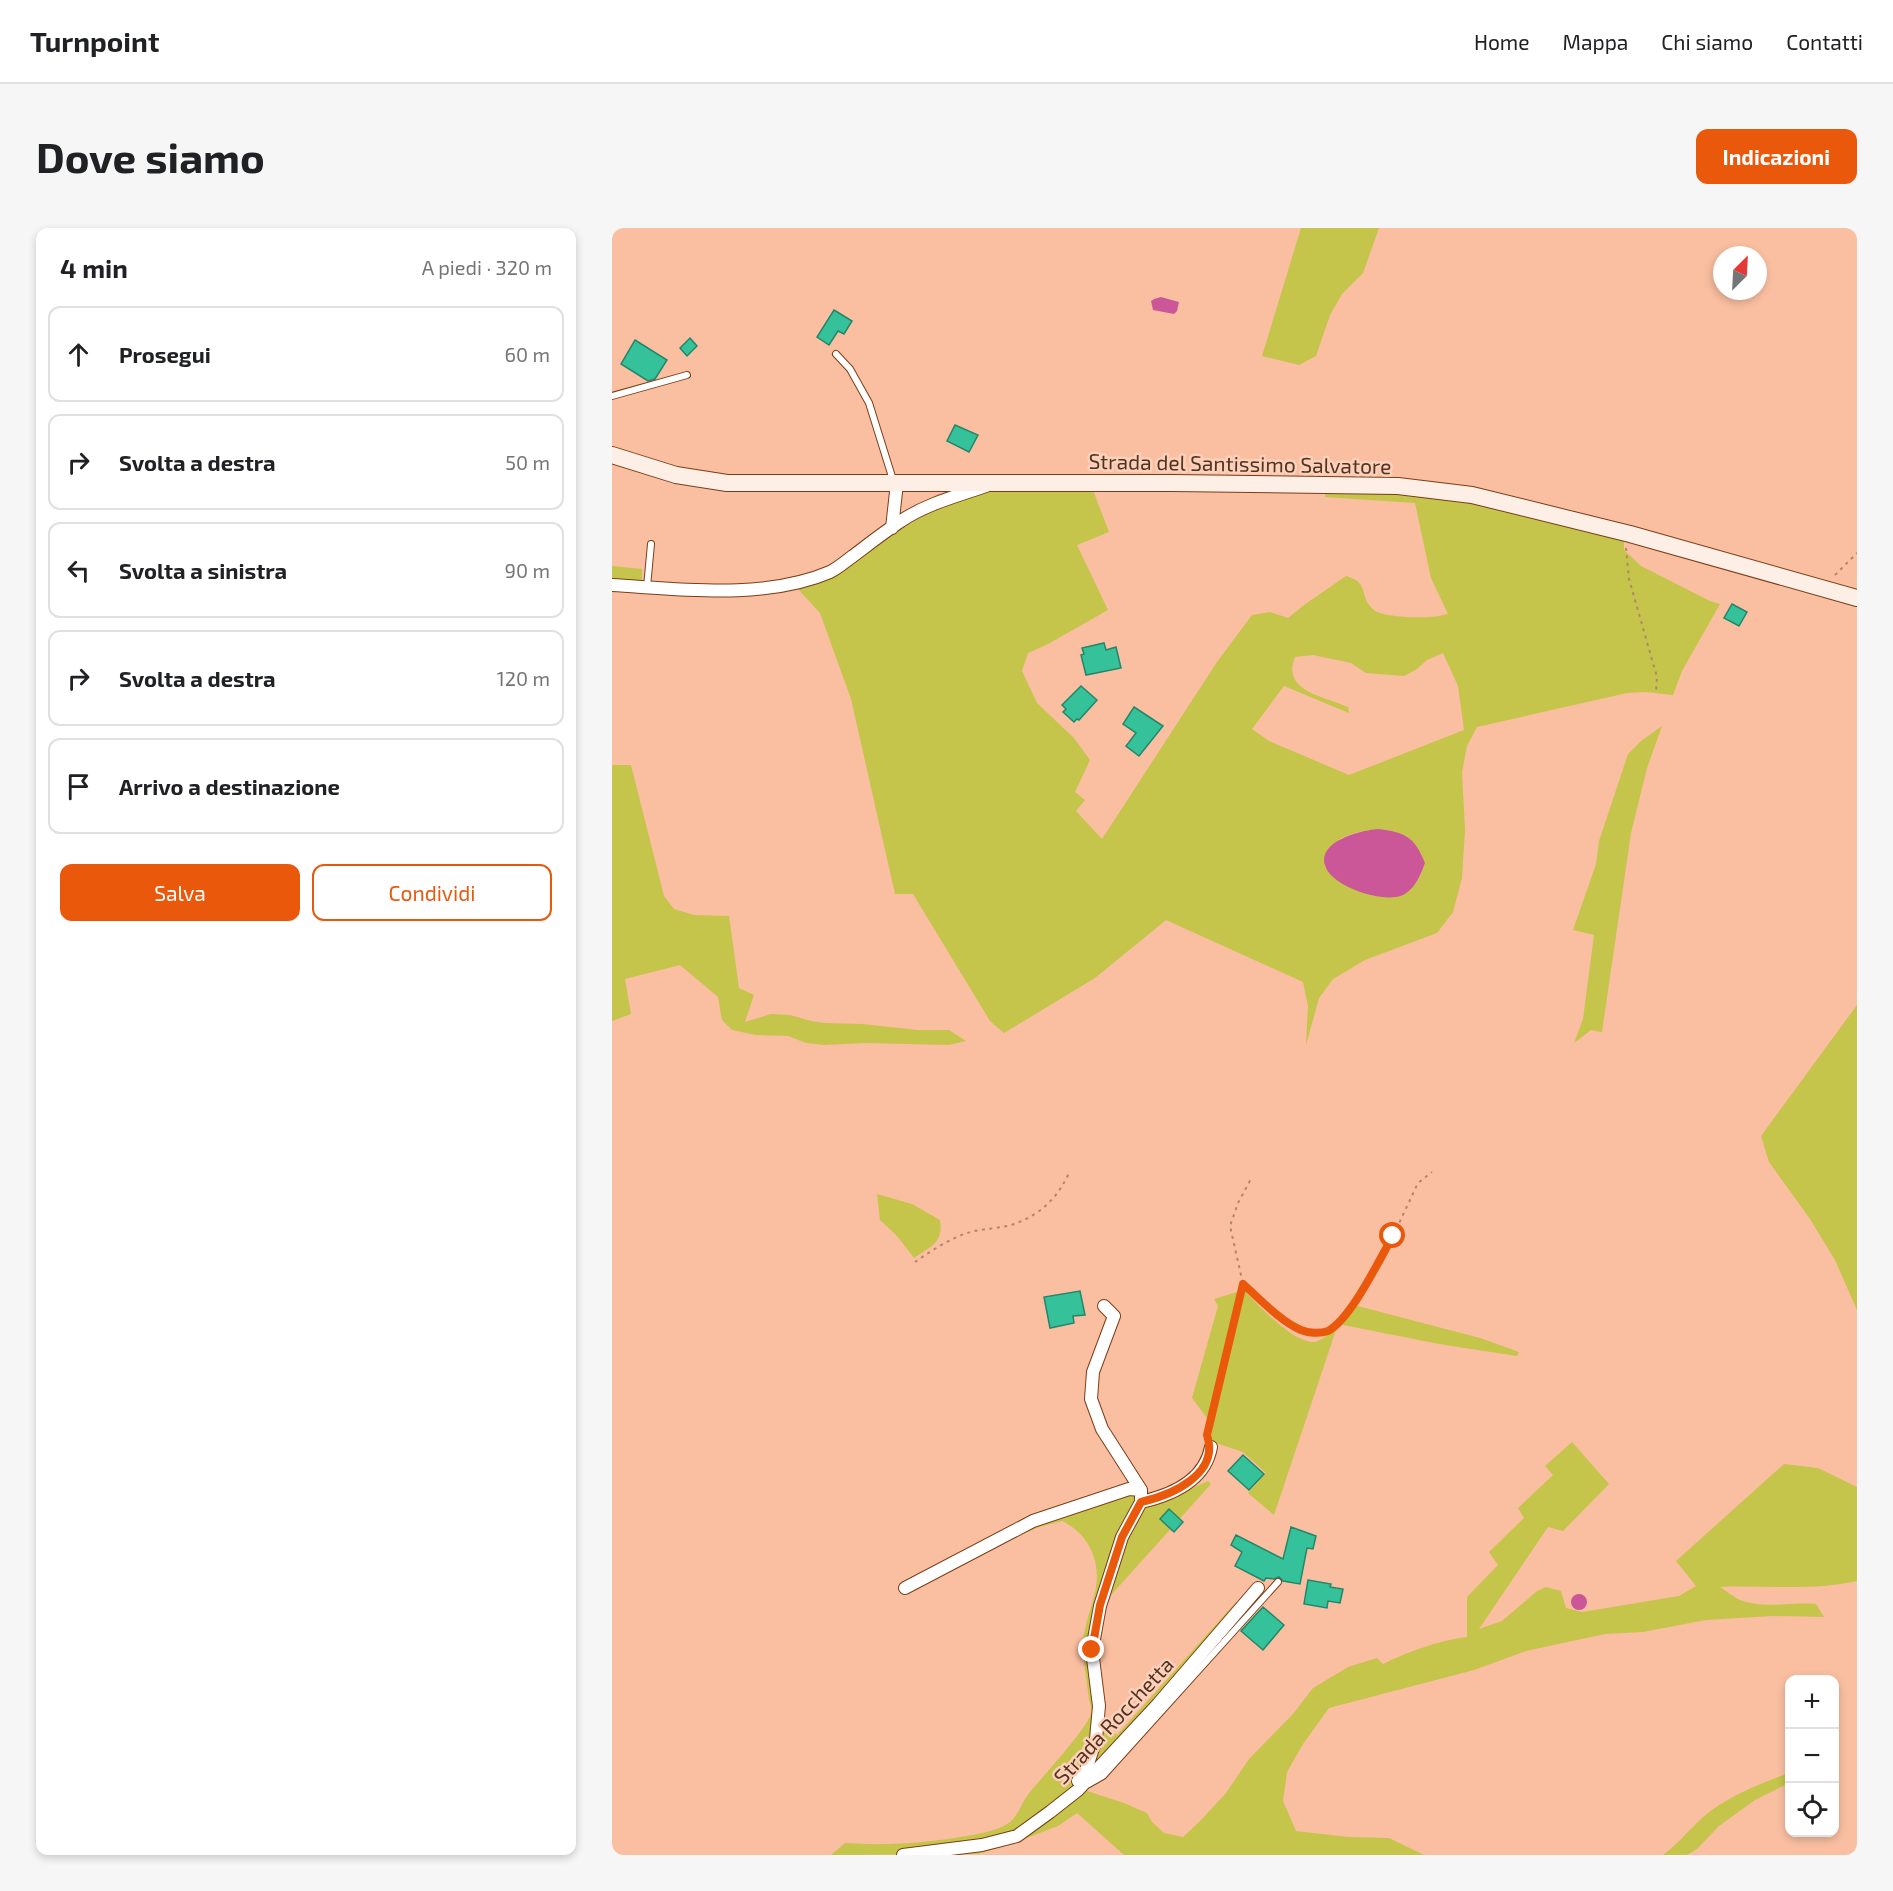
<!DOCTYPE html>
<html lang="it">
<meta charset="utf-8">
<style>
body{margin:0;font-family:"Exo 2",sans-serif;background:#f6f6f6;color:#202124}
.controls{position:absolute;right:18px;bottom:18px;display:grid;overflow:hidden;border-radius:12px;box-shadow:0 3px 9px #0003}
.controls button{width:54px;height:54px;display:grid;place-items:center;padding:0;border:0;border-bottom:2px solid #e0e0e0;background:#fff;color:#202124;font:30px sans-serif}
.compass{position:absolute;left:1101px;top:18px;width:54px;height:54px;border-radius:50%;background:#fff;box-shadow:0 3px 9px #0003;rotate:24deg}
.stop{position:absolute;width:18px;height:18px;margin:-14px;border:4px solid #ea580c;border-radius:50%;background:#fff}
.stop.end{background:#ea580c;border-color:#fff;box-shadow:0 2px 6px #0008}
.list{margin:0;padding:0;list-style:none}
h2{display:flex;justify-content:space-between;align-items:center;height:78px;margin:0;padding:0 24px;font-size:26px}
h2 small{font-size:20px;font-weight:400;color:#757577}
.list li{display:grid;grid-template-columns:39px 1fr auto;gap:18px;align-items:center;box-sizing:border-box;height:96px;margin:0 12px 12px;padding:0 12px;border:2px solid #e0e0e0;border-radius:12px}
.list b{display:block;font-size:22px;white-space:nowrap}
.list em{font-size:20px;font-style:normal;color:#757577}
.actions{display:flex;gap:12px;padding:18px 24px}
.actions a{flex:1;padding:14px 0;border:2px solid #ea580c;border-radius:12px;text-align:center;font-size:21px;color:#ea580c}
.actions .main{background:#ea580c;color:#fff}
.icon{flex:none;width:33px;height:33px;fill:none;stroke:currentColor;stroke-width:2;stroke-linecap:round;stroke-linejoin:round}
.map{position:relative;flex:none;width:1245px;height:1627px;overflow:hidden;border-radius:12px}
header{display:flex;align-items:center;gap:36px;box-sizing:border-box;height:84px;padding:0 30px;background:#fff;border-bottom:2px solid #e0e0e0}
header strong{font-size:28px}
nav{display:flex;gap:33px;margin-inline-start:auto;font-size:21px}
.intro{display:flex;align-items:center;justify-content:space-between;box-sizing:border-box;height:144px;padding:0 36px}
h1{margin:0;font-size:42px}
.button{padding:15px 27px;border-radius:12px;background:#ea580c;color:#fff;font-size:21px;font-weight:700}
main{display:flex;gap:36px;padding:0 36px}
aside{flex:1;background:#fff;border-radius:12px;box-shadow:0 3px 9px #0003}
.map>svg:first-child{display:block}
.green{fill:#c5c44b;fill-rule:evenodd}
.water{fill:#cc5798}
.building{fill:#35c199;stroke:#248669;stroke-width:1.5}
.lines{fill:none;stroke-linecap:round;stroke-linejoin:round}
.lane-casing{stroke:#7b3d17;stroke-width:8}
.street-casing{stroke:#7b3d17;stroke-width:14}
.secondary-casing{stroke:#7b3d17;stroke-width:18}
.path{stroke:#b4856d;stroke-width:2;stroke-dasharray:3 4.5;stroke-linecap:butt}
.lane{stroke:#fff;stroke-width:6}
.street{stroke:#fff;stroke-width:12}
.secondary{stroke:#fdeee6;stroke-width:16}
.route{stroke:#ea580c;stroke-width:8}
.labels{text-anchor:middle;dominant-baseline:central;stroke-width:5;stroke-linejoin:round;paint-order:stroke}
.street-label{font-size:21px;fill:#523424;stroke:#fdd0b9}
</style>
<header>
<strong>Turnpoint</strong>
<nav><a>Home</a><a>Mappa</a><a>Chi siamo</a><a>Contatti</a></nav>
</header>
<div class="intro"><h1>Dove siamo</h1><a class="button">Indicazioni</a></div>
<main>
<aside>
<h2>4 min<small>A piedi · 320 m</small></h2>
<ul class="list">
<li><svg class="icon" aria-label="ahead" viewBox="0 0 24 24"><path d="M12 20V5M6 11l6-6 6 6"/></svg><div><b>Prosegui</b></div><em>60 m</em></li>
<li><svg class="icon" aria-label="right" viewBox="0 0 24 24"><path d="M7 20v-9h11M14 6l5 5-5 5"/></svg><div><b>Svolta a destra</b></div><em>50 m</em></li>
<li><svg class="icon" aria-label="left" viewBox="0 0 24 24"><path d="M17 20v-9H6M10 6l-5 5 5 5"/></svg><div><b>Svolta a sinistra</b></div><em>90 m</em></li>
<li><svg class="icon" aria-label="right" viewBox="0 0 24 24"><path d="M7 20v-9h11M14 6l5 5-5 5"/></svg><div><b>Svolta a destra</b></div><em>120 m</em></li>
<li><svg class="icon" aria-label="arrive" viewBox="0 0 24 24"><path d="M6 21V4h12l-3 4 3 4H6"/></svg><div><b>Arrivo a destinazione</b></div></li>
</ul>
<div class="actions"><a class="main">Salva</a><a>Condividi</a></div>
</aside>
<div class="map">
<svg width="1245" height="1627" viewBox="0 0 1245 1627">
<rect width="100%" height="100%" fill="#fabfa1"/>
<path class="green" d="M689,0h78l-16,45 -21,21 -12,21 -14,41 -17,9 -37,-9z
M479,257l18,47 -32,13 31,65 -60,34 -20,9 -6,18 15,32 37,35 16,22 -15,32 10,8 -9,11 26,28 115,-177 35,-47 18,-3 18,6 16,-13 42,-29c25,7 12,21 28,34 8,7 44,8 55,7 6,0 13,-2 19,-3l-17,-36 -16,-75 -90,-6v-5l97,3 76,12 126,33v10l17,16 69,35 10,3 -38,67 -9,24 -27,-3 -19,1 -150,34 -10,19 -5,26 3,58 -3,48 -9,34 -16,21 -72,27 -32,19 -14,19 -13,47 2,-39 -5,-24 -137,-62 -71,58 -91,55 -14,-12 -77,-127h-18l-44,-195 -31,-86 -23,-25 69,-37 61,-38 58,-25zM831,425l15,33 6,44 -115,45 -80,-34 -17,-12 32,-43 65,27 -1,-6c-23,-11 -67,-15 -53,-50l18,-2 38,8 15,10 38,3 13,-7 10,-9zM766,601c27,3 37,8 47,34 -6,20 -17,35 -39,34l-61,-30c1,-31 29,-35 53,-38z
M0,338l30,3v14l-30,-2z
M1050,498l-15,42 -16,65 -29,199 -11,-2 -17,13 9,-24 11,-84 -21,-5 23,-66 3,-23 29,-87 13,-13z
M0,537h19l33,131 10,13 20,6 35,1 10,72 15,7 -9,27 26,-8 19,1 21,6 14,2 37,1 56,6h31l17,11 -17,4 -83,-2 -42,2 -18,-2 -18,-7 -32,-1 -24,-5 -10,-10 -4,-23 -38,-32 -55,14 6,35 -19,7z
M1245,777v305l-22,-50 -25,-41 -41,-57 -8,-26z
M265,966l35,10 28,16c4,23 -10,27 -26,38l-17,-22 -17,-16z
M632,1062c12,13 54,59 74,51 15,-7 26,-24 36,-36l126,33 39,14 -2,4 -78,-12 -101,-20 -64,191 -26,-22 18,-20 -23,-21 -33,-11 3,-15 -21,-28 26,-92 -4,-7z
M960,1214l37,42 -46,47 -15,-4 -69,102 23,-8 35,-30 9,-4 15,4 5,17 16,4 97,-16 17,-10 -20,-25 108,-97 34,4 39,19v94c-45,10 -91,4 -137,6 6,4 14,10 20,13 24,9 51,2 76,4l8,13 -52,-1 -66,4 -63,12 -38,2 -79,17 -52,19 -145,38 -26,36 -16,28 -4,29 13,30 52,6 41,1 35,17h-300l-47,-42 -19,13 -50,19 -30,9 -147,1 14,-12c42,3 81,0 122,-7 14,-3 32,-5 43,-14 10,-9 12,-21 20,-30 12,-15 58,-64 61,-79 1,-4 -1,-10 -2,-14 -2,-16 -5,-33 -6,-49 -1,-20 8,-39 12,-58 7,-30 -6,-58 -33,-71l-23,6 -37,16 51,-34 51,-18 4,2 39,3 5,10 56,-25 3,3 -108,120 -6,20 2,119 5,-20 13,12 119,-133 4,3 -153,186 37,12 23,10 5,9 12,11 19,4 18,-17 25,-27 23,-34 44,-45 20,-26 35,-21 29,-9 6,6c27,-13 54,-23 84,-27v-40l31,-32 -9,-13 35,-34 -6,-10 35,-33 -8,-9z
M1177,1545v10l-34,17 -36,26 -22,23 -10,6h-24c15,-11 26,-25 40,-38 25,-21 56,-33 86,-44z"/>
<path class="water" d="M549,69l18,5 -2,9 -3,3 -21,-4 -2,-9 3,-2z
M766,601c27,3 37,8 47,34 -4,11 -9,24 -20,31 -18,11 -70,-6 -79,-26 -12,-26 35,-38 52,-39z
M959 1374a8 8 0 1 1 16 0a8 8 0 1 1-16 0Z"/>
<path class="building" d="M222,82l18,11 -8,13 -6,-3 -9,14 -12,-8z
M78,110l7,8 -10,10 -7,-8z
M23,112l32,20 -12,19 -7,2 -27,-17z
M343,197l23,10 -9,17 -22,-11z
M1120,376l15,8 -8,14 -15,-8z
M492,415l2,7 10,-3 5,21 -35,7 -5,-20 3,-1 -2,-6z
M469,458l16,14 -18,20 -2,-1 -3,3 -11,-10 3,-3 -4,-4z
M522,479l29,19 -24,30 -13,-10 10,-13 -13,-9z
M468,1063l5,24 -12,1 1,7 -24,5 -6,-31z
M631,1227l21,19 -15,16 -21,-19z
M557,1281l14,13 -9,10 -14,-13z
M679,1299l25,9 -3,13 -6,-1 -7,36 -17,-3 -4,-4 -5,2 -8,-1 -2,3 -29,-15 7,-14 -11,-7 5,-10 47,24z
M696,1352l23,4 -1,3 13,2 -3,14 -12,-2 -1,7 -23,-4z
M651,1379l21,18 -21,25 -22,-19z"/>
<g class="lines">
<defs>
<path id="lane" d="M224,126l14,15 19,34 24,77
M0,168l75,-21
M35,359l4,-43
M477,1556l14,-8 175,-194"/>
<path id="street" d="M280,300l5,-45
M0,357c69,4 153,15 218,-13 8,-4 16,-11 23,-16 16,-12 31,-24 48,-35 25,-17 56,-25 85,-35
M492,1078l10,10 -21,56 -2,27 11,30 39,61v12c31,-7 64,-21 70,-55
M293,1360l128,-67 96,-32 12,1
M466,1553l8,-11 10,-31 3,-33 -7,-56 8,-44 22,-69 19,-35
M291,1627l79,-10 35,-9 33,-24 28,-22 80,-86 100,-116"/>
<path id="secondary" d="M0,227l64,20 51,8h445l226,3 74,9 158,39 227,64"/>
</defs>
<use href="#lane" class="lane-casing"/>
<use href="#street" class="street-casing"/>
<use href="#secondary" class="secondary-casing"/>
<path class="path" d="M1014,320l3,31 28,98 -1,14
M1223,347l22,-22
M303,1034c16,-11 34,-23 52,-29 16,-5 35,-4 50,-10 25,-10 41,-26 52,-50
M631,1056l35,30 22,16 17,3 10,-2 12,-9 20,-28 34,-58 25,-53 14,-11
M595,1208l36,-152 -13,-58 8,-23 14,-26"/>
<use href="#lane" class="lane"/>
<use href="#street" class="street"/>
<use href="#secondary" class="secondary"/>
</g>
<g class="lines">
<path class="route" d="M480,1422l8,-45 22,-68 19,-35c31,-7 79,-28 66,-67l36,-151c16,14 37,37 58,46 7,3 19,4 27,1 23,-12 51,-71 65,-95"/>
</g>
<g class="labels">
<g class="street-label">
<text transform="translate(628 235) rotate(1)">Strada del Santissimo Salvatore</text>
<text transform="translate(501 1492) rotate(-47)">Strada Rocchetta</text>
</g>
</g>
</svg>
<div class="controls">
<button>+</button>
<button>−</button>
<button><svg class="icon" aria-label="locate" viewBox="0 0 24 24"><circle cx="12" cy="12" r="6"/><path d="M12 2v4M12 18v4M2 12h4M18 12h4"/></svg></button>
</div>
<svg class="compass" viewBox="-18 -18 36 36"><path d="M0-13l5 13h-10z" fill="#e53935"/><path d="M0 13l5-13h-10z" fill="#757577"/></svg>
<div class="stop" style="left:781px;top:1008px"></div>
<div class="stop end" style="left:480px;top:1422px"></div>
</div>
</main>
